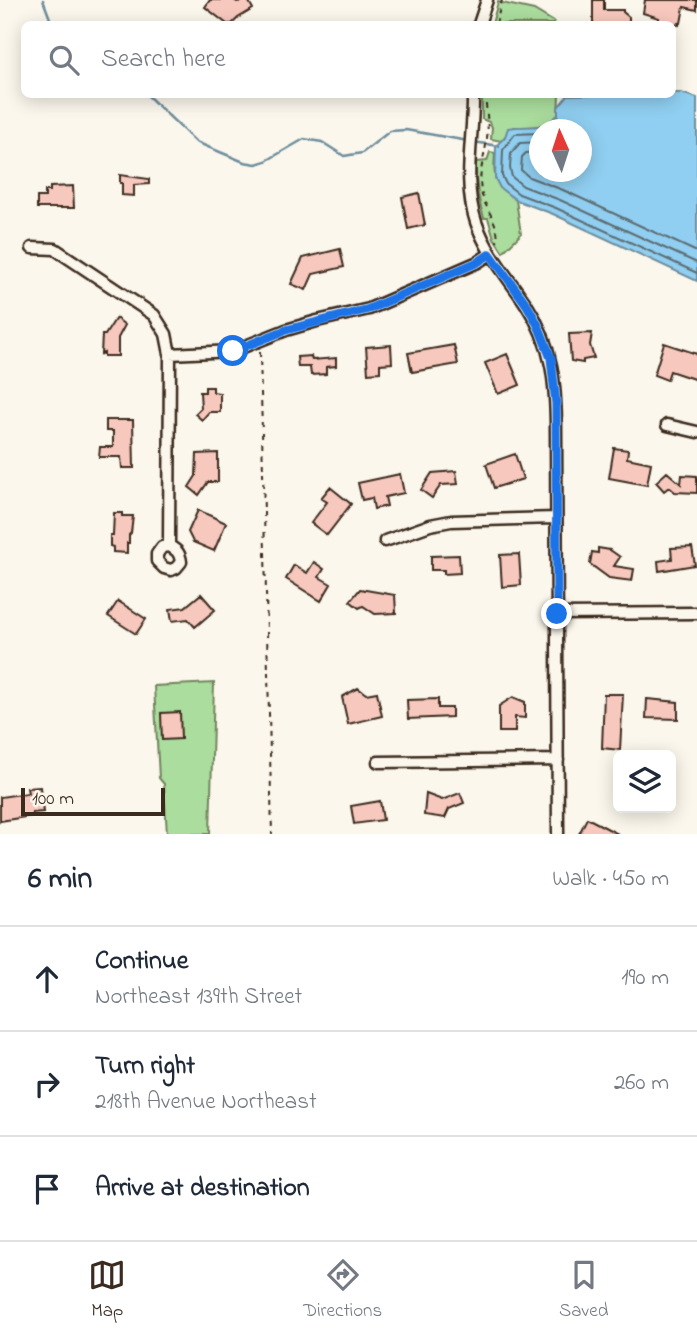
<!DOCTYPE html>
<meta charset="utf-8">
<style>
body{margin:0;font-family:"Indie Flower",sans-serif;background:#f2f2f3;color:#1f2937}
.controls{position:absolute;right:21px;bottom:21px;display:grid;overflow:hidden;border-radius:10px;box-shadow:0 4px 18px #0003}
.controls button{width:63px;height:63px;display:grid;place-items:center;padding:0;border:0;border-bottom:2px solid #e0e1e3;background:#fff;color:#1f2937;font:35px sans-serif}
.compass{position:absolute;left:529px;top:119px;width:63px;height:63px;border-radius:50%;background:#fff;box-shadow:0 4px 18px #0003;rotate:357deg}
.scale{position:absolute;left:21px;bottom:18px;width:144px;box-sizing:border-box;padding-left:7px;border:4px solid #3b2a1e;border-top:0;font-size:19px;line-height:24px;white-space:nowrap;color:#3b2a1e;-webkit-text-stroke:5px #fbf7ec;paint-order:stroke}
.stop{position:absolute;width:21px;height:21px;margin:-16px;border:5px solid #1a73e8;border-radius:50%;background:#fff}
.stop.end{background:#1a73e8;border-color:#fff;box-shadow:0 2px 7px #0008}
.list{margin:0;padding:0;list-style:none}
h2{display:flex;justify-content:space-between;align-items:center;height:91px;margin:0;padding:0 28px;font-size:30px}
h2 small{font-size:23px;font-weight:400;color:#747a83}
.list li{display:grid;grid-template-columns:46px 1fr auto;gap:21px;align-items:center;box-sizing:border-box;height:105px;padding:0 28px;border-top:2px solid #e0e1e3}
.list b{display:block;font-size:26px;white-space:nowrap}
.list p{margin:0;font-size:23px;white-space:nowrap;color:#747a83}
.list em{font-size:23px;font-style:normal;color:#747a83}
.icon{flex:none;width:38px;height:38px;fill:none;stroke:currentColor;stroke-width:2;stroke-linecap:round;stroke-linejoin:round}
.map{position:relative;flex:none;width:697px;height:834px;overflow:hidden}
.search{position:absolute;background:#fff;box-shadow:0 4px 18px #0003;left:21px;right:21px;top:21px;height:77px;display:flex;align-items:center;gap:18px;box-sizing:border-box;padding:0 24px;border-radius:10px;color:#747a83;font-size:26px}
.sheet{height:406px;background:#fff}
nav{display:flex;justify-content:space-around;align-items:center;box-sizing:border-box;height:98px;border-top:2px solid #e0e1e3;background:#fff;font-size:19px;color:#747a83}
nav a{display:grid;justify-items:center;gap:4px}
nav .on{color:#3b2a1e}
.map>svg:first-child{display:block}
.grass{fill:#abdd9e;stroke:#73845e;stroke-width:2}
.water{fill:#90cff1;stroke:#6e8d9d;stroke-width:2;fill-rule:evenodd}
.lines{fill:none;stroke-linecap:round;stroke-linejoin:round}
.shore{stroke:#5d6c72;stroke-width:2}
.stream{stroke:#6e8d9d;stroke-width:2.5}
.building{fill:#f7c8be;stroke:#3b2a1e;stroke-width:2}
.minor-casing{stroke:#3b2a1e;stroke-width:15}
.path{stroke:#3b2a1e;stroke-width:2;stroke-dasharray:5 5;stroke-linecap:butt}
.minor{stroke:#fbf7ec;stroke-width:10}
.route{stroke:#1a73e8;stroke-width:9}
</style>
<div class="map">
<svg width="697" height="834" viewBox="0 0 697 834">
<rect width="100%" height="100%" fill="#fbf7ec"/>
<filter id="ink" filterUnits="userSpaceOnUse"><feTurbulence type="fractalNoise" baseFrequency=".0143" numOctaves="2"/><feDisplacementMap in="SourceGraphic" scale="14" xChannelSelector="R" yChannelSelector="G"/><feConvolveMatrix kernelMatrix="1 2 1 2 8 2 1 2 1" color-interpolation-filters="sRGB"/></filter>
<g filter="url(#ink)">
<path class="grass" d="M498,2l36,8 20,12v2h-62z
M482,95h77l-1,20c-15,14 -25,12 -45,12l-12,14 -10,-2 1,-12 -3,-5 -7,-3z
M490,152l5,1c-2,27 -1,31 21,47l5,34 -18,18 -9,-14 -6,-20h-4c-6,-19 -9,-36 -8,-56l11,-1z
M214,683l-4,151h-43l-3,-50 -5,-6 -5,-92z"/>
<path class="water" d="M673,93h8l16,5v183l-144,-67 -37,-14 -16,-12 -5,-10 1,-32 9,-9 3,-9c22,-4 31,4 50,-13v-8l10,-12 55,-1 20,3 12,-2 17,-1zM540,130h42v42h-42z"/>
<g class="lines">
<path class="shore" d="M540,133l-25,1 -12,16 -1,26 4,8 13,10 37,14 141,65
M540,142l-20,1 -9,10 -1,15 2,9 11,9 37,14 137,63
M540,152l-14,1 -4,4 -1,13 8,7 34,13 134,62"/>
<path class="stream" d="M43,0l9,24
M146,94l50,48 48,20 12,2 10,-3 38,-22 18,3 22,14 18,-3 28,-22 16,-1 62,11
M474,142l25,4"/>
</g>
<path class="building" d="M210,0h24l3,2 11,-2 5,9 -15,9 -6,6h-5l-22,-17z
M593,0h11v10h19v2l6,5v4l-4,3h-32z
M645,0h52v10l-13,-3 -3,16h-2v2l-20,-4v-3l-16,-5z
M120,175l29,4v5l-15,1v11l-12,-1v-12h-2z
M73,186l1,22h-37v-11h8v-6h5v-4z
M419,193l6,32 -17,4 -6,-32z
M340,249l4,18 -31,7 -7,16 -15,-6 12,-26z
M116,318l9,7 -7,13v18h-14v-3l-3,1 1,-19h3z
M592,333l-2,12 4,13 -11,2v3l-12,-2 -2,-27z
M664,343l33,11v26l-27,-9 -3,9 -13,-5z
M391,345l1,18 -12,1v8l-12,1 -2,-26z
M454,345l4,19 -46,8 -4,-19z
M507,354l13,31 -22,9 -13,-31z
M311,356l1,4 24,-2v8l-10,1v7l-15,1 -1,-8h-12l-1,-10z
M205,387h8v5l7,1v19h-11l-7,8 -7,-6 6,-6 -1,-16h5z
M106,420h27l1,48h-12l-1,-11h-22l1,-10h13v-16h-7z
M614,448l14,2 -1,8 24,5 -4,22 -38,-7z
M218,453v29h-10l-9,13 -10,-8 7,-11 1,-22z
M515,454l8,25 -29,9 -8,-24z
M456,471l2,13 -17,1 -9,13 -11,-8 11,-17z
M667,472l14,12 1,-9 15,1v17l-22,-1 -6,-5 -5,4 -8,-9z
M400,474l4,19 -19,4 2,9 -13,3 -2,-11 -10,2 -4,-17z
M330,487l21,17 -24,31 -16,-12 16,-21 -6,-4z
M198,510l28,13 -12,28 -21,-9 -5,-10z
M114,513h8v3h11l-2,17 -2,2v8h-2v10l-14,-1v-5l-3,-1v-11h3z
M692,547l3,18 -36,6 -1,-10 14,-2 -1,-11z
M598,548l12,2 10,7 -6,9 20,3 -2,12 -23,-3 -19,-14 2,-12 6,1z
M519,554l2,31 -19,2 -2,-32z
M459,555l1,18 -16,1v-4h-13v-14z
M314,562l10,7 -5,8 12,7 -10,17 -35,-22 8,-14 13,8z
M360,589l35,6 1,18 -21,1 -12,-8 -4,2 -9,-7z
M201,594l14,16 -20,17 -7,-8 -16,2 -2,-12 15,-2z
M118,601l28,18 -10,15 -28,-18z
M358,688l8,6 11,-2 5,24 -34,8 -6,-27z
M604,694h19l-3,56 -18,-2z
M513,697l12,5v16l-10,-1v15h-16v-26z
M438,699v9h14v9l-44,2 -1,-19z
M647,699l31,3v17l-32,-1z
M180,712l1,27 -19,1 -1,-27z
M40,787l3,25 -11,1v3l-32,5v-24l28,-4 -1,-5z
M460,793l4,10 -15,6 -4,9 -21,-3 2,-21 16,6z
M380,801l3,19 -29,4 -3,-18z
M587,818l31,16h-39z"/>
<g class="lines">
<defs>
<path id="minor" d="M479,24l8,-24
M473,94c1,43 -11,87 3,128 11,32 32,55 50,82 27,41 30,81 30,129l2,401
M32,248l23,1 99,66 12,19 4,20 -1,192 -7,1 -5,7v7l7,7 7,2 5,-2 5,-6c-1,-9 -4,-12 -12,-16
M170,354l63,-3 53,-21 31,-9 52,-12 109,-47 12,-8
M667,425l30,7
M385,541l45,-16 21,-4 105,-3
M557,614l140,-1
M378,762l180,-2"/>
</defs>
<use href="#minor" class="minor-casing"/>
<path class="path" d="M496,24l6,-24
M485,94c1,15 4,30 2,44 -2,19 -9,34 -6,53 3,17 20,34 16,51
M260,352l12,482"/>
<use href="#minor" class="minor"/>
</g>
</g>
<g class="lines" filter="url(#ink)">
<path class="route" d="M233,351l53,-21 83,-21 109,-47 12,-8 37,51 11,20 13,33 5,46 1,210"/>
</g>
</svg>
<div class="controls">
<button><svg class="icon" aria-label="layers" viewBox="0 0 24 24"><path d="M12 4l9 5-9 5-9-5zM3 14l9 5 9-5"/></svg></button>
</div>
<svg class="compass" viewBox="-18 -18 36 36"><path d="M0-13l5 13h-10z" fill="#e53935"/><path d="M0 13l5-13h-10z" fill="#747a83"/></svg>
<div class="scale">100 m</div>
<div class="stop" style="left:233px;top:351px"></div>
<div class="stop end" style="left:557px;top:614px"></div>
<div class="search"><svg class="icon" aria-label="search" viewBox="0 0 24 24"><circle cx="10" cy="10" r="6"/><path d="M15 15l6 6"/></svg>Search here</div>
</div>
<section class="sheet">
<h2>6 min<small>Walk · 450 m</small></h2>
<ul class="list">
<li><svg class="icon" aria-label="ahead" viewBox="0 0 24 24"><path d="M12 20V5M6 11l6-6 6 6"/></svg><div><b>Continue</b><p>Northeast 139th Street</p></div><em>190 m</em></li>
<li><svg class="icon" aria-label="right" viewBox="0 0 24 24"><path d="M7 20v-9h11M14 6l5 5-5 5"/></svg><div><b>Turn right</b><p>218th Avenue Northeast</p></div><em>260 m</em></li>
<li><svg class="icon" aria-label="arrive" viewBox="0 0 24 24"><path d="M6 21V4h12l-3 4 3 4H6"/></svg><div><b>Arrive at destination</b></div></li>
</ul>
</section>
<nav>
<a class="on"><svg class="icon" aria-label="map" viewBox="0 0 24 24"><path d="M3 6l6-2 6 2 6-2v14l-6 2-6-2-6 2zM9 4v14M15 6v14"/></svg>Map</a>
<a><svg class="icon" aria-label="directions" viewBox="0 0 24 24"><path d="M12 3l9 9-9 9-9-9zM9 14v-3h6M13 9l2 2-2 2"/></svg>Directions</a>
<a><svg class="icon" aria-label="saved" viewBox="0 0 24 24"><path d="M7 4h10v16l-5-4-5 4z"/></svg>Saved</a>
</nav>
